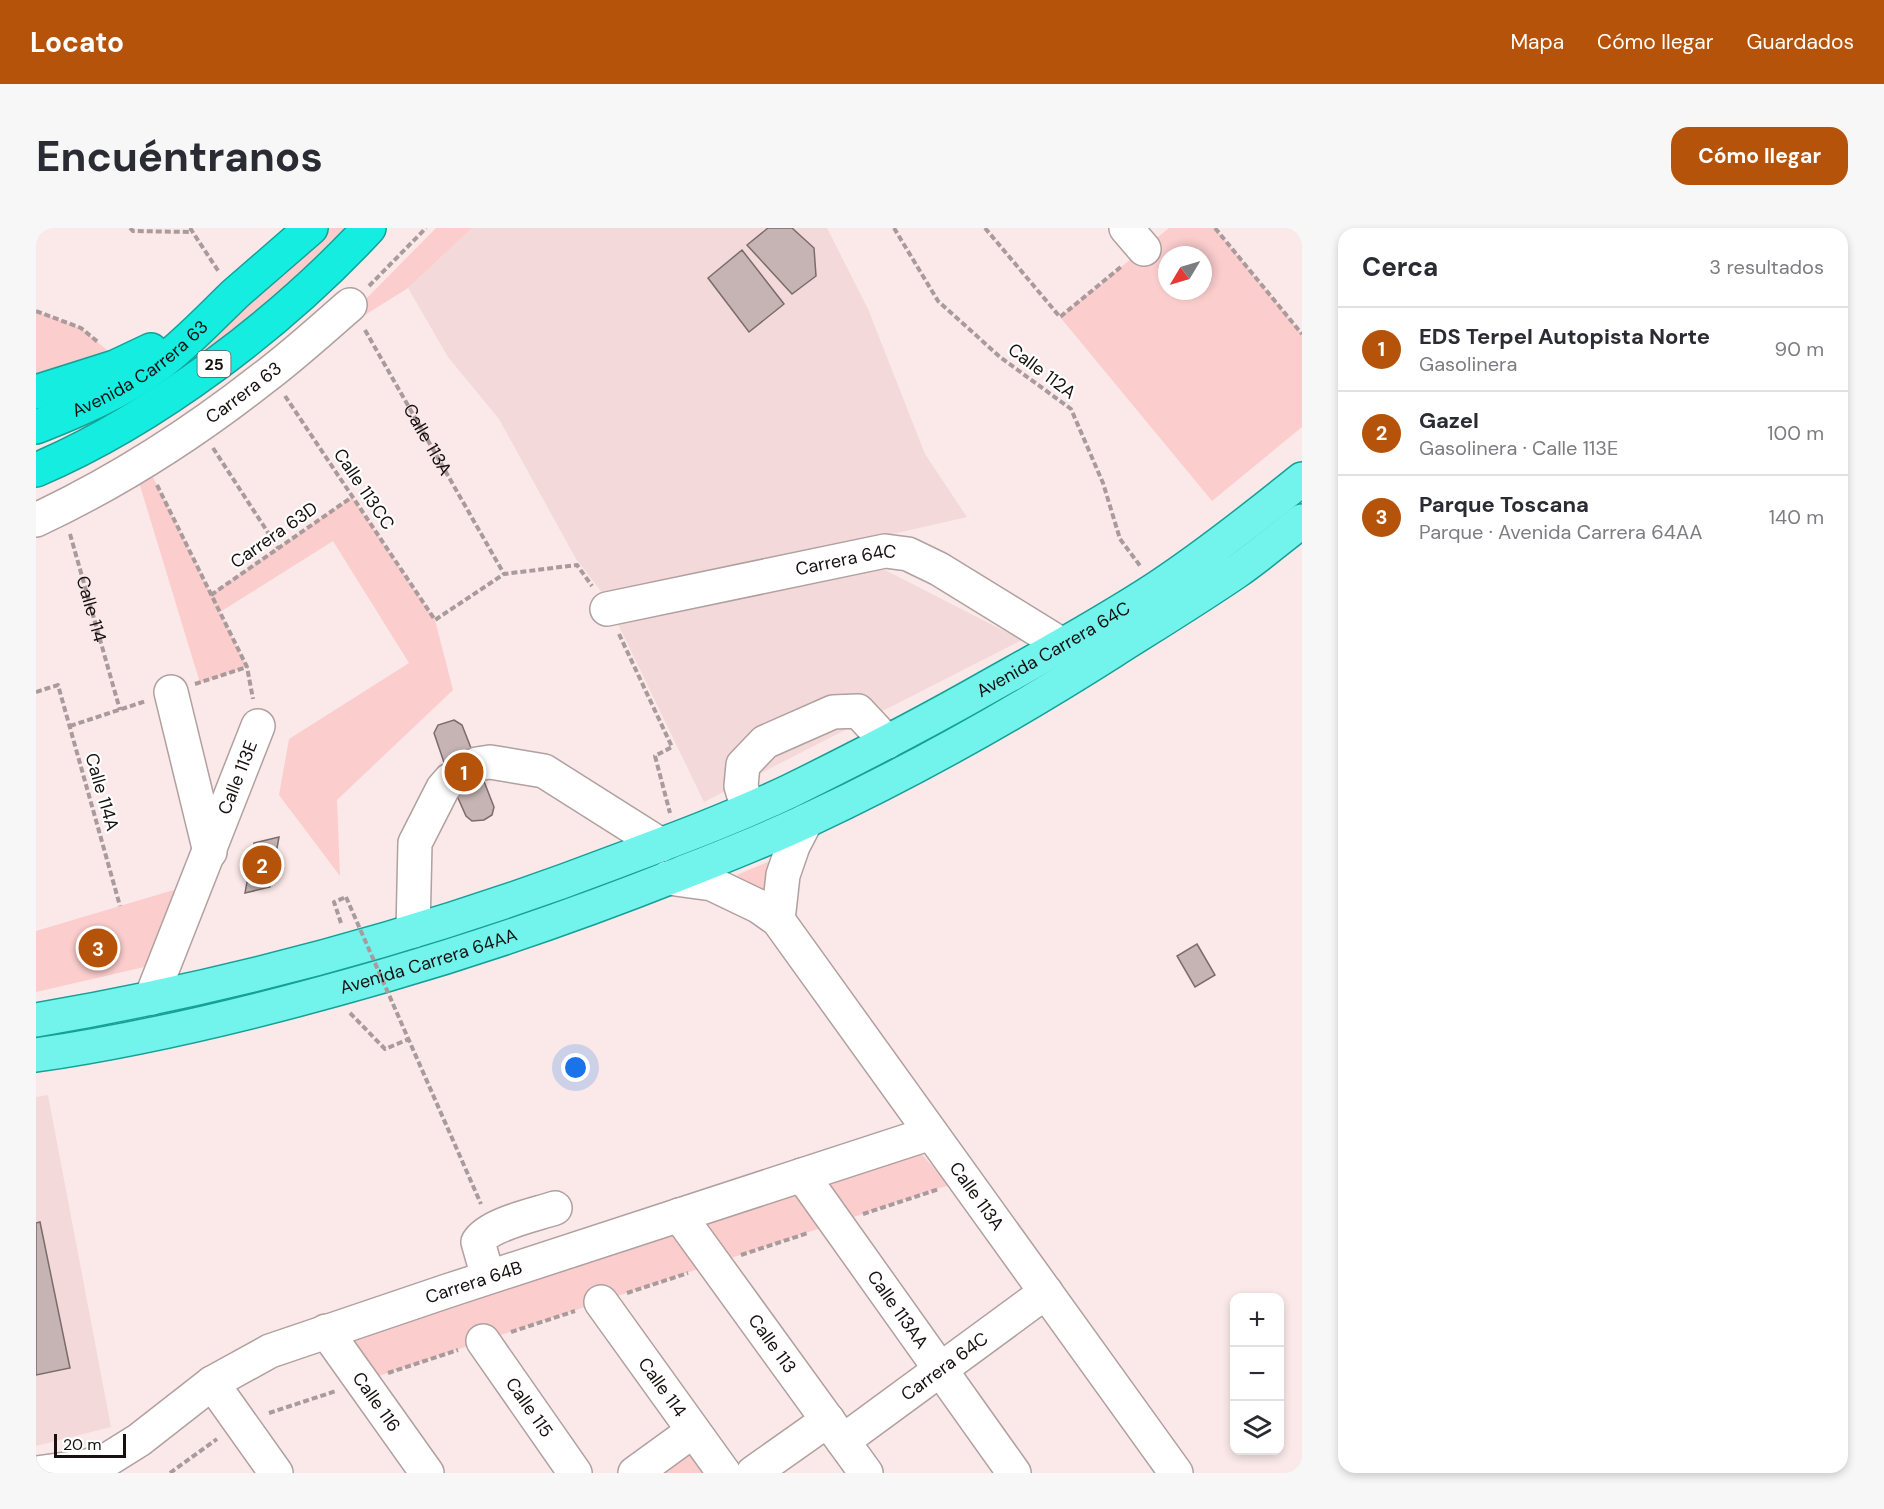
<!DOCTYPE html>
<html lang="es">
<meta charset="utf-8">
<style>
body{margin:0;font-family:"DM Sans",sans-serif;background:#f7f7f7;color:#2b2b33}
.controls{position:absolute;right:18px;bottom:18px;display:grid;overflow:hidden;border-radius:12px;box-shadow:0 3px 9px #0003}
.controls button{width:54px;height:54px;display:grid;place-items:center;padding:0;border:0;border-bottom:2px solid #e1e1e2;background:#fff;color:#2b2b33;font:30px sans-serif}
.compass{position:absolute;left:1122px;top:18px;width:54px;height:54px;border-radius:50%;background:#fff;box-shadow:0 3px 9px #0003;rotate:232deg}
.scale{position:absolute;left:18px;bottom:15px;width:72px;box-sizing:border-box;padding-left:6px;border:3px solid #161010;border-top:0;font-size:16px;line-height:21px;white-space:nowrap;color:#161010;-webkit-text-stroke:4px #fff;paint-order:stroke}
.you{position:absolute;left:540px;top:840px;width:21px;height:21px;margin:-15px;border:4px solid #fff;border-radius:50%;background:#1a73e8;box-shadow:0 0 0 9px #1a73e833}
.badge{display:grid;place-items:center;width:39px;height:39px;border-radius:50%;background:#b45309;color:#fff;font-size:20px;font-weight:700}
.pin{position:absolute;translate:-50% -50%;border:3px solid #fff;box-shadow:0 2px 6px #0006}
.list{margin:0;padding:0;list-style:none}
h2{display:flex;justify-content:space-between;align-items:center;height:78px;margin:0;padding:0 24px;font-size:26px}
h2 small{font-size:20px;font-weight:400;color:#7c7c81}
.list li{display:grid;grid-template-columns:39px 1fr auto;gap:18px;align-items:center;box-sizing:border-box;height:84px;padding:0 24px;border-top:2px solid #e1e1e2}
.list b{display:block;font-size:22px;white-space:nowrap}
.list p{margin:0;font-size:20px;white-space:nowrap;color:#7c7c81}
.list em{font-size:20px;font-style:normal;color:#7c7c81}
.icon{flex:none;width:33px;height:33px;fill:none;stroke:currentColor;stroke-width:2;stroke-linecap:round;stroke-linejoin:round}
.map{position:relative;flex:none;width:1266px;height:1245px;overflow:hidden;border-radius:18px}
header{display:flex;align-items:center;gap:36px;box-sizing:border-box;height:84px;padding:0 30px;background:#b45309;color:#fff}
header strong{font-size:28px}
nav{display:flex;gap:33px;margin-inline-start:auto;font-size:21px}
.intro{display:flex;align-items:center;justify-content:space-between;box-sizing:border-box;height:144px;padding:0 36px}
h1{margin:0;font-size:42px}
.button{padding:15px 27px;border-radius:18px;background:#b45309;color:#fff;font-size:21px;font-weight:700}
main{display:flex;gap:36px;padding:0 36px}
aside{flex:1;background:#fff;border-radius:18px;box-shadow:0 3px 9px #0003}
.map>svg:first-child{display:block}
.built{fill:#f3d9d9}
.green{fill:#fbcdcd;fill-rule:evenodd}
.building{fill:#c5b4b3;stroke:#7b6b6b;stroke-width:1.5}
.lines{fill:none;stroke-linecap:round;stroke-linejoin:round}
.minor-casing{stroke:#b0a09f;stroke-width:36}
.major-casing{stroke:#15a097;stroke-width:36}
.highway-casing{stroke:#15a097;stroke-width:36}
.path{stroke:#a99b9b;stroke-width:4;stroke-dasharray:6 3;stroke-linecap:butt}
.minor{stroke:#fff;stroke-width:33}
.major{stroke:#72f4ec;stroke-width:33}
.highway{stroke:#14ede0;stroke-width:33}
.path-bridge{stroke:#a99b9b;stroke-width:4;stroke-dasharray:6 3;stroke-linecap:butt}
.labels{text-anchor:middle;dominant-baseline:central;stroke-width:4.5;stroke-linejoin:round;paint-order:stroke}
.shield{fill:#fff;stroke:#5c5858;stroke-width:1.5}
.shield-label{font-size:16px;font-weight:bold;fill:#161010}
.street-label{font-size:18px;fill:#161010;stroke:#fff}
</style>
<header>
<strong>Locato</strong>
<nav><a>Mapa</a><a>Cómo llegar</a><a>Guardados</a></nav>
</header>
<div class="intro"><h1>Encuéntranos</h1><a class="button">Cómo llegar</a></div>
<main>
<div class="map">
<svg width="1266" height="1245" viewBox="0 0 1266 1245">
<rect width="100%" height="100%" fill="#fbe9e9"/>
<path class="built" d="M436,0h355l41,81 57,145 42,63 -360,82 -31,-40 -77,-140 -51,-62 -40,-69z
M813,341l36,1 137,70 -318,162 -87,-180z
M12,867l63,332 -75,19v-349z"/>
<path class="green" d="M290,0h23l-94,87 -60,46 39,-53z
M400,0h36l-64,60 -43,27 -5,-10z
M1133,0h46l87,106v93l-90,74 -152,-184zM1131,27h36v36h-36z
M0,83l45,17 27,23 -48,19 -24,6z
M115,245l60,121 141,-97 83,123 18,70 -116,110 3,76 -61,-81 10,-56 120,-76 -76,-122 -113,71 27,55 -47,16 -62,-204z
M734,633l-6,35 -27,-21z
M151,658l-34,79 -117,27v-61z
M882,922l31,35 -573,192 -27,-35z
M650,1214l22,31h-66z"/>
<path class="building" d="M732,0h24l22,20 2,28 -24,18 -45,-49z
M706,22l42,54 -35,28 -41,-54z
M418,492l8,5 32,82 -2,8 -8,5 -12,1 -6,-5 -16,-36 -16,-47 4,-8z
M243,609l-9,50 -25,6 9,-50z
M1161,716l18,31 -20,12 -18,-31z
M4,994l30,146 -34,7v-152z"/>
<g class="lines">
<defs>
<g id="minor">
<path d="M1090,0l18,21"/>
<path id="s3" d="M0,292c81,-38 156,-86 226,-141 31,-23 59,-49 88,-74"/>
<path id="s4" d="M571,381l278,-58 23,3 31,15 125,77"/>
<path d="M135,464l39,160"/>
<path d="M441,536l13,-2 54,9 117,74"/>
<path d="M712,581l-7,-23 2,-21 22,-23 68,-30 25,-1 29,31"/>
<path id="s5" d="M632,650l44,6 46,22 20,14 398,553"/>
<path d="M742,692l5,-45 10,-29 13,-25"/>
<path d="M377,703l2,-88 28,-55 7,-8"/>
<path id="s6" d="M115,770l107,-272"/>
<path id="s7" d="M766,947l212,298"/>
<path id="s8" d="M643,987l187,258"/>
<path d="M452,1049l-10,-35c11,-18 56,-27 77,-34"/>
<path id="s9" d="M565,1074l123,171"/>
<path id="s10" d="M290,1103l101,142"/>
<path id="s11" d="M447,1113l92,132"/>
<path d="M176,1155l64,90"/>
<path id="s12" d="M807,1213l203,-149"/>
<path id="s13" d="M2,1245l49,-7 20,-6 32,-20 73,-57 58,-32 177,-60 484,-158"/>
<path d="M599,1245l58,-42"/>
<path d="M717,1245l75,-53"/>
</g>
<g id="major">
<path id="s14" d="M0,792c198,-34 391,-86 579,-158 59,-22 118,-44 175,-71 67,-33 133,-67 198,-104 57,-32 114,-63 169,-99 50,-33 98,-71 145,-109"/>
<path id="s15" d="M0,827c118,-17 233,-46 347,-79 100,-29 198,-63 296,-102 43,-17 87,-34 129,-54 105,-49 206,-106 305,-169 41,-26 82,-51 123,-79 23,-16 44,-34 66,-51"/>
</g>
<g id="highway">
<path d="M0,164l79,-25 36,-17"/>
<path id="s16" d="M0,199c43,-17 85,-35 122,-62 28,-21 52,-47 77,-71 25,-22 51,-44 76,-66"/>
<path d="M0,242c119,-51 245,-147 333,-242"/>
</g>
</defs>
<use href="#minor" class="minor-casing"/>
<use href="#major" class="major-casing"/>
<use href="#highway" class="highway-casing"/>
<g class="path">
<path d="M94,0l3,3 59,1"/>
<path d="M154,0l29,44"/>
<path d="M858,0l44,73 62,56 71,52 32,74 17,56 21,28"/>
<path d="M949,0l75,89 62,-51"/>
<path d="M1179,0l87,106"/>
<path d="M333,58l57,-58"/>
<path d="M0,83l45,17 18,15"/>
<path id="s1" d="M329,102l139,244"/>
<path d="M249,168l150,224 69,-46 73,-9 15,21"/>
<path d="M177,220l65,100"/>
<path d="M121,257l90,182 6,32"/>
<path id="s2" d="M34,306l50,176"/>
<path d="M175,367l141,-98"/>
<path d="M583,406l53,113 -17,9 15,57"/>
<path d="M159,456l52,-17"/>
<path d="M0,464l22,-7 62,221"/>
<path d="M34,498l76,-25"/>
<path d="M305,695l-7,-21 12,-5"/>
<path d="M357,776l88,200"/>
<path d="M314,785l35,36 24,-10"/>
<path d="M827,986l76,-25"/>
<path d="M705,1027l67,-22"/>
<path d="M591,1065l61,-20"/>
<path d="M475,1104l64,-21"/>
<path d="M352,1145l70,-23"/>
<path d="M233,1185l67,-22"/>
<path d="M134,1245l47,-34"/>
</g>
<use href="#minor" class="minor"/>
<use href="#major" class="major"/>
<use href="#highway" class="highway"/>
<path class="path-bridge" d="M310,669l47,107"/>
</g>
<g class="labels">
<rect class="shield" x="161.5" y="123" width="33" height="26" rx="4.5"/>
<g class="shield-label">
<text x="178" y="136">25</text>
</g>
<g class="street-label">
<text stroke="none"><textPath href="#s16" startOffset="120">Avenida Carrera 63</textPath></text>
<text transform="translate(1006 143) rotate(37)">Calle 112A</text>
<text stroke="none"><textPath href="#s3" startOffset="244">Carrera 63</textPath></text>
<text stroke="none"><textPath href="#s1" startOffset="126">Calle 113A</textPath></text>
<text transform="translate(328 261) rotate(56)">Calle 113CC</text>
<text transform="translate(238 307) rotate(-35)">Carrera 63D</text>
<text stroke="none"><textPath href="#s4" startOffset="244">Carrera 64C</textPath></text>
<text stroke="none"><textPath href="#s2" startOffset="78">Calle 114</textPath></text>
<text stroke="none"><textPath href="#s14" startOffset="1089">Avenida Carrera 64C</textPath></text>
<text stroke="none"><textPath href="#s6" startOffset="237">Calle 113E</textPath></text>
<text transform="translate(66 564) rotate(74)">Calle 114A</text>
<text stroke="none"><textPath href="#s15" startOffset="404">Avenida Carrera 64AA</textPath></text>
<text stroke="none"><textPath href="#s5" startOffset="460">Calle 113A</textPath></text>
<text stroke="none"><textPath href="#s13" startOffset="482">Carrera 64B</textPath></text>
<text stroke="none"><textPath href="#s7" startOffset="165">Calle 113AA</textPath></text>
<text stroke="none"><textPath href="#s8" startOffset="159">Calle 113</textPath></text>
<text stroke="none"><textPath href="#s12" startOffset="126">Carrera 64C</textPath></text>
<text stroke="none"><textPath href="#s9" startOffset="105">Calle 114</textPath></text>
<text stroke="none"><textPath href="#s10" startOffset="87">Calle 116</textPath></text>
<text stroke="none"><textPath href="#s11" startOffset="81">Calle 115</textPath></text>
</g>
</g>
</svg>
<div class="controls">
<button>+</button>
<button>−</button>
<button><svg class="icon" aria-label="layers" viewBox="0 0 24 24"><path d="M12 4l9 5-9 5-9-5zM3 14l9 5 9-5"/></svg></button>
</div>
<svg class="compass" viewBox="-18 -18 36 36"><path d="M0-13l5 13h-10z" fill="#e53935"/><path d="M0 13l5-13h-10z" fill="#7c7c81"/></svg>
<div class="scale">20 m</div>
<div class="you"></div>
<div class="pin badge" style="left:428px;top:544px">1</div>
<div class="pin badge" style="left:226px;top:637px">2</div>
<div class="pin badge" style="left:62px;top:720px">3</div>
</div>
<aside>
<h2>Cerca<small>3 resultados</small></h2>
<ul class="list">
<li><span class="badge">1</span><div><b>EDS Terpel Autopista Norte</b><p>Gasolinera</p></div><em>90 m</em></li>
<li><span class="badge">2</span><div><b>Gazel</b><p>Gasolinera · Calle 113E</p></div><em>100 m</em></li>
<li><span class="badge">3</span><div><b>Parque Toscana</b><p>Parque · Avenida Carrera 64AA</p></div><em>140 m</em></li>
</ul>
</aside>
</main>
